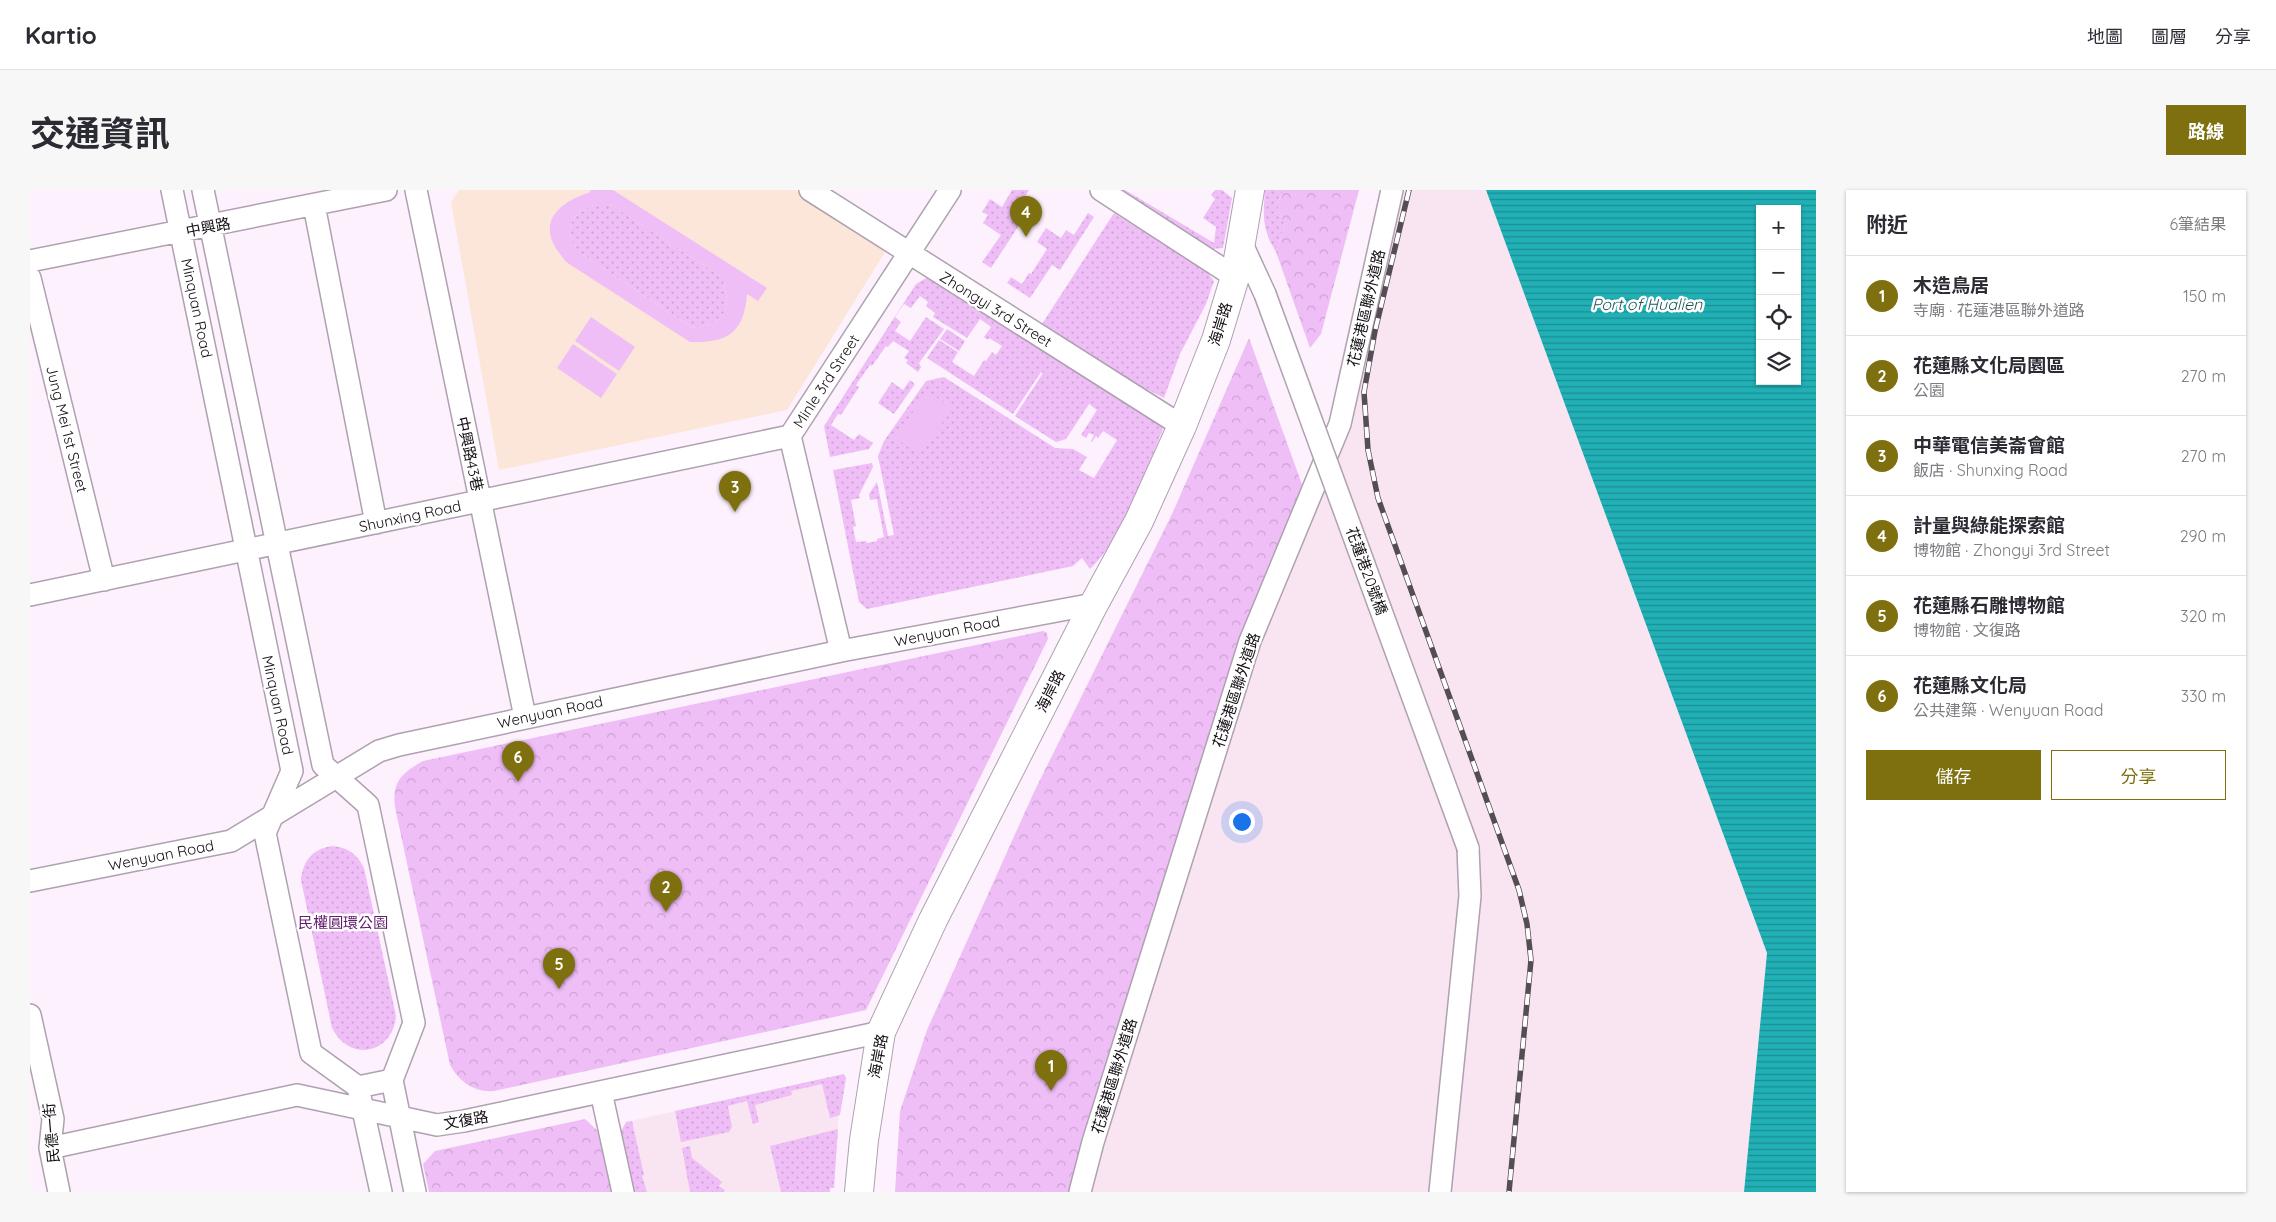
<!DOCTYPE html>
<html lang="zh-TW">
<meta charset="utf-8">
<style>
body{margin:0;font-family:Quicksand,"Noto Sans TC",sans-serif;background:#f7f7f7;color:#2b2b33}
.controls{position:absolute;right:15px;top:15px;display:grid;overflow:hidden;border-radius:0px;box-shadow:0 1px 4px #0004}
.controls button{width:45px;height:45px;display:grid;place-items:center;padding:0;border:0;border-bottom:1px solid #e1e1e2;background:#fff;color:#2b2b33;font:25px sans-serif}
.you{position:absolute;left:1211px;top:631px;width:18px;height:18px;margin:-12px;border:4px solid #fff;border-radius:50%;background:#1a73e8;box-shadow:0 0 0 8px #1a73e833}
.badge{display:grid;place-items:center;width:32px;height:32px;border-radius:50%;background:#7e700f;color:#fff;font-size:16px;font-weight:700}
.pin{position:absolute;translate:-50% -41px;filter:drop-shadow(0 1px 2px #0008)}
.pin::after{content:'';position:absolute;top:26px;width:18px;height:15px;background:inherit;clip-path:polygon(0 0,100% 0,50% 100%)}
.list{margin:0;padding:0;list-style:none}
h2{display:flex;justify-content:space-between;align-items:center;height:65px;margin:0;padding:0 20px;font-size:21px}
h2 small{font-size:16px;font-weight:400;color:#7c7c81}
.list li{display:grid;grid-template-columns:32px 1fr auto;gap:15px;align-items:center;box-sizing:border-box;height:80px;padding:0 20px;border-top:1px solid #e1e1e2}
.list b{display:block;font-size:19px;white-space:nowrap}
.list p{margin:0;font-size:16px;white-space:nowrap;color:#7c7c81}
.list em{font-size:16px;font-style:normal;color:#7c7c81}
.actions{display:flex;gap:10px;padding:15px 20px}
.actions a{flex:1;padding:11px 0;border:1px solid #7e700f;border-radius:0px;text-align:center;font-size:18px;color:#7e700f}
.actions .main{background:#7e700f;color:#fff}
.icon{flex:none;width:28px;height:28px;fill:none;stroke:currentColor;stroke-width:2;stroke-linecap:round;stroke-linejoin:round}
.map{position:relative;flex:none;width:1786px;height:1002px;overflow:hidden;border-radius:0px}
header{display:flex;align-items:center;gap:30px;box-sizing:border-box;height:70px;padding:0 25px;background:#fff;border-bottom:1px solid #e1e1e2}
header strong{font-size:24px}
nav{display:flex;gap:28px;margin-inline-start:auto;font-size:18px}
.intro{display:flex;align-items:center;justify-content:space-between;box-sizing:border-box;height:120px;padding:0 30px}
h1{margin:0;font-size:35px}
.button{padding:12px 22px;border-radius:0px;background:#7e700f;color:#fff;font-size:18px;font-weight:700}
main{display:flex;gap:30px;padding:0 30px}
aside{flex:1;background:#fff;border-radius:0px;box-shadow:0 1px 4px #0004}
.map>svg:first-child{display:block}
.industrial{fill:#f9e4f2}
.education{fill:#fce6d9}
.grass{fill:url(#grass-dots)}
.forest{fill:url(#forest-crowns)}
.pitch{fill:#efbef7;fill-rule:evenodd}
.water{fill:url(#water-rules);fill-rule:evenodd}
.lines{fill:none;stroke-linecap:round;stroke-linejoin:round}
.minor-casing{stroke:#aea1b0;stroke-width:24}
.major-casing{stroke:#aea1b0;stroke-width:30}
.minor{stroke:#fff;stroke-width:21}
.major{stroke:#fff;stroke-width:28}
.rail-casing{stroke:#544d54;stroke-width:5.5}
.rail{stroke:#fff;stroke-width:4;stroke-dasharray:11;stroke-linecap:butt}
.minor-bridge-casing{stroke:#aea1b0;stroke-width:24;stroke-linecap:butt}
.minor-bridge{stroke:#fff;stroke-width:21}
.labels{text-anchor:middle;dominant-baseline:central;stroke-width:5;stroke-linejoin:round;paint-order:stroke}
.street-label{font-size:15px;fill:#120d12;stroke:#fff}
.park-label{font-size:15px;fill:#621e6d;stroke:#fff}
.water-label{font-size:16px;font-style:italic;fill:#1e5557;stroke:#fff}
</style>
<header>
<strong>Kartio</strong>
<nav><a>地圖</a><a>圖層</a><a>分享</a></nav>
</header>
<div class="intro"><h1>交通資訊</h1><a class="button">路線</a></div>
<main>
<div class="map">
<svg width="1786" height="1002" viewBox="0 0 1786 1002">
<defs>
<pattern id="grass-dots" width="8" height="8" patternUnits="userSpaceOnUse" patternTransform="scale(1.25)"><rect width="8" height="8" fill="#efbef7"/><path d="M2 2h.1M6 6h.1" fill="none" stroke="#cca2d3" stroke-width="1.8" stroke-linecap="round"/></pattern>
<pattern id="forest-crowns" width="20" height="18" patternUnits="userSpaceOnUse" patternTransform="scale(1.25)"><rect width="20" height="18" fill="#efbef7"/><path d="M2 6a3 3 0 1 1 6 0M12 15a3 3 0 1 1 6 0" fill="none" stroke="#cca2d3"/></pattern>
<pattern id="water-rules" width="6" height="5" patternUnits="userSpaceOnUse" patternTransform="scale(1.25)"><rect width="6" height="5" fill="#20b0b5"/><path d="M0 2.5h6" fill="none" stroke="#1b8e92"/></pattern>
</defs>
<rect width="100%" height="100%" fill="#fcf1fd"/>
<path class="industrial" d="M1350,0h106l281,763 -23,239h-669l237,-724 21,-56 5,-37z
M814,884l2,4 -8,44 -4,66h-4v4h-198l-6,-70z"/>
<path class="education" d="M429,0h336l92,59 -100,161 -288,60 -48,-268z"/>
<path class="grass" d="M982,0h17l-7,11 16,13 -9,15 -9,-5 -29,44 -9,-6 19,-27 -18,-12 5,-8 -6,-3 8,-13 12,8z
M1089,0h6l89,53 2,-16 -13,-9 12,-19 -4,-4 4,-5h7l10,8 -9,50 -10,1z
M1235,0h19l-8,15 9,20 -9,27c-14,-22 -13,-37 -11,-62z
M566,14h14l112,73c10,33 5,45 -29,51l-114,-76c-18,-23 -8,-39 17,-48z
M1058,23l6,4 -34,53 -8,-5 -22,33 -23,-15 4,-6 11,7 7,-11 2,1 16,-25 -10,-7 9,-14 15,10 5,-8 8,5z
M1084,23l93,59 7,9 -8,23 -26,50 -16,44 -32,-16 -90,-58z
M898,87l231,147 4,5c-18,43 -39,108 -73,140l-8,-11 -9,8 -206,43 -8,-7 -26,-132 39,-7 1,4 -14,28 1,3 -9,2 5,26 -3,1 3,15 10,-1 1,2 10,-2v-2l7,-2 -7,-38 -7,1 -1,-6 8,-12 11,54 6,-1 -16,-79 6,-15 42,-60 18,-4 111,71 18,1 14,8 -8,13 15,8 23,-38 -14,-9 -5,7 -2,-2 -4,6 -1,-1 3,-6 -5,-2 -3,5 -5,-3 16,-25 -8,-6 -23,35 -10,3 -41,-26 28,-43 -2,-1 -28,42 -86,-56 12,-18 19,12 -6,10 22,14 10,-16 2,1 6,-9 4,3 6,-9 -13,-8 -1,2 -4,-3 7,-10 -11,-8 -13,19 -34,-21 2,-4 -9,-7 2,-4 -8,-6 -9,12 -7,-4 -9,13 6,5 -6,9 15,10 16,-24 18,12 -25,34 2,4 -3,5 -12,-9 2,-3 -4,-2 5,-7 -16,-10 -5,6 -2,-1 -14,20 -2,-1 -14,20 3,2 -18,28 -3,-1 -7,11 23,15 5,-6 14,9 -4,6 -39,8 -6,-31 92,-142z
M917,139l18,12 -6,10 -19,-12z
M880,190l5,4 -21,30 -16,-11 14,-21 11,8z
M302,656c16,1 25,8 32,22l32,148c-3,38 -47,47 -64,12l-31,-148c2,-19 11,-31 31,-34z
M814,884l2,4 -6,37 -10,3 -8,-34 -31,7 1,4 -37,10 4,17 -6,2 -6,-23 -19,5 4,21 -3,5 -48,10 -6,-31z
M602,931l12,54 -2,1 5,16h-15l-12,-59 6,-11z
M808,939l-4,59h-4v4h-49l-11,-46z
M660,956l2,12 30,24 -3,4 6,4 -1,2h-34l-8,-44z"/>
<path class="forest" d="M1254,0h75l-38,144 -11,14 -34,-96 9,-27 -9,-20z
M1219,148l55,152 -227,702h-182l5,-81 27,-81 107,-238 139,-280z
M1013,441l4,2 1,6 -182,371 -372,81c-20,2 -35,-10 -44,-26l-55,-258c-3,-26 7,-34 28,-46z
M555,929l14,13 13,60h-183l-6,-28 12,-13z"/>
<path class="pitch" d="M559,0h24l154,98 -9,13 -11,-7c-3,39 -19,49 -57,48l-124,-80c-4,-6 -9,-11 -12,-17 -15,-29 13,-46 37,-53zM566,14h14l112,73c10,33 5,45 -29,51l-114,-76c-18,-23 -8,-39 17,-48z
M561,127l44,30 -16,24 -44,-30z
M543,154l44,30 -16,24 -44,-30z
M898,201l24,18 -33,46 -24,-18z"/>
<path class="water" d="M1456,0h330v1002h-72l23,-239zM1730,19h37v172h-37z"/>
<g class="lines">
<defs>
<path id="minor" d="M142,0l120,581 -27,62 46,220 47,34 23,105
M173,0l120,575 45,40 46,218 -22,57 23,112
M386,0l109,527
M780,0l372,236
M1071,0l134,87
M284,15l62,318
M1212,54l23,50
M0,71l356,-71
M0,88l74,302
M0,405l760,-159
M811,461l-51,-215 160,-246
M0,691l201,-40 148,-90 20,-6 442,-94 253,-47
M0,825l23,104 -3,29 9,44
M328,897l34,-7
M571,902l22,100
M20,958l247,-53 140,30 27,-4 417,-89
M1050,1002l13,-50 157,-501 90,-217 52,-234
M1410,1002l30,-296 -2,-48"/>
<path id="major" d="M829,1002l5,-52 17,-108 52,-112 161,-316 45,-83 43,-95 34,-86 19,-63 15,-87"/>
</defs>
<use href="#minor" class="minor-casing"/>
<use href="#major" class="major-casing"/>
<use href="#minor" class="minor"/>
<use href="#major" class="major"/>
<defs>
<path id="rail" d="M1379,0l-34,141 -11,61 4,58 10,48 141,392 8,34 4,36 -22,232"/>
</defs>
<use href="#rail" class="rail-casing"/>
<use href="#rail" class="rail"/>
<defs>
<path id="minor-bridge" d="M1235,104l203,554"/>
</defs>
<use href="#minor-bridge" class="minor-bridge-casing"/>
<use href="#minor-bridge" class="minor-bridge"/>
</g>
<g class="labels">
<g class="street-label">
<text transform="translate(178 37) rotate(-11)">中興路</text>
<text transform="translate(167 118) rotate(78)">Minquan Road</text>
<text transform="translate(1336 118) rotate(-77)">花蓮港區聯外道路</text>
<text transform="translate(966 119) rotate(32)">Zhongyi 3rd Street</text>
<text transform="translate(1190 134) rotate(-73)">海岸路</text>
<text transform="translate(796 191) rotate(-57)">Minle 3rd Street</text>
<text transform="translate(37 239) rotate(76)">Jung Mei 1st Street</text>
<text transform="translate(440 264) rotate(78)">中興路43巷</text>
<text transform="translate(380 326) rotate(-12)">Shunxing Road</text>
<text transform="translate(1337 381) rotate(70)">花蓮港20號橋</text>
<text transform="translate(917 441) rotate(-11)">Wenyuan Road</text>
<text transform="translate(1206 500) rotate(-72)">花蓮港區聯外道路</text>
<text transform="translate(1020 501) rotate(-63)">海岸路</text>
<text transform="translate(248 515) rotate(78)">Minquan Road</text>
<text transform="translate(520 522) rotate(-12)">Wenyuan Road</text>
<text transform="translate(131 665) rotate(-11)">Wenyuan Road</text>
<text transform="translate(848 866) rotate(-79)">海岸路</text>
<text transform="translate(1084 886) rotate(-73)">花蓮港區聯外道路</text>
<text transform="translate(436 930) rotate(-10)">文復路</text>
<text transform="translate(21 943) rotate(-95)">民德一街</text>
</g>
<g class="park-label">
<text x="313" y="732">民權圓環公園</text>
</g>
<g class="water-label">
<text x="1617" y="114">Port of Hualien</text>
</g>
</g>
</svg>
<div class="controls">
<button>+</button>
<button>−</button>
<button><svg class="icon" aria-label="locate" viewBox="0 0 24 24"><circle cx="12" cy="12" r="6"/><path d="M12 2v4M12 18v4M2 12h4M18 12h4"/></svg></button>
<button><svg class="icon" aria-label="layers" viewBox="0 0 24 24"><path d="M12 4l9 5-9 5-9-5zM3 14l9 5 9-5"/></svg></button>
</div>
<div class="you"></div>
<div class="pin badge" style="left:1021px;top:901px">1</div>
<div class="pin badge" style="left:636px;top:722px">2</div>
<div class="pin badge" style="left:705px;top:322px">3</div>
<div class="pin badge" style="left:996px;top:47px">4</div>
<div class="pin badge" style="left:529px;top:799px">5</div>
<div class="pin badge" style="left:488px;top:592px">6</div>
</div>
<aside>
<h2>附近<small>6筆結果</small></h2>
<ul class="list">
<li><span class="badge">1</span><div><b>木造鳥居</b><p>寺廟 · 花蓮港區聯外道路</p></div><em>150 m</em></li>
<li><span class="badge">2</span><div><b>花蓮縣文化局園區</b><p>公園</p></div><em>270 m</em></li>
<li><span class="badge">3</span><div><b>中華電信美崙會館</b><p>飯店 · Shunxing Road</p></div><em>270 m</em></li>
<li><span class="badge">4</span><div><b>計量與綠能探索館</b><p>博物館 · Zhongyi 3rd Street</p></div><em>290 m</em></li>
<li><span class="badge">5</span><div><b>花蓮縣石雕博物館</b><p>博物館 · 文復路</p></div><em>320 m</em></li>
<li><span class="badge">6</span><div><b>花蓮縣文化局</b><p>公共建築 · Wenyuan Road</p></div><em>330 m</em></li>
</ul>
<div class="actions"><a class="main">儲存</a><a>分享</a></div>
</aside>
</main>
